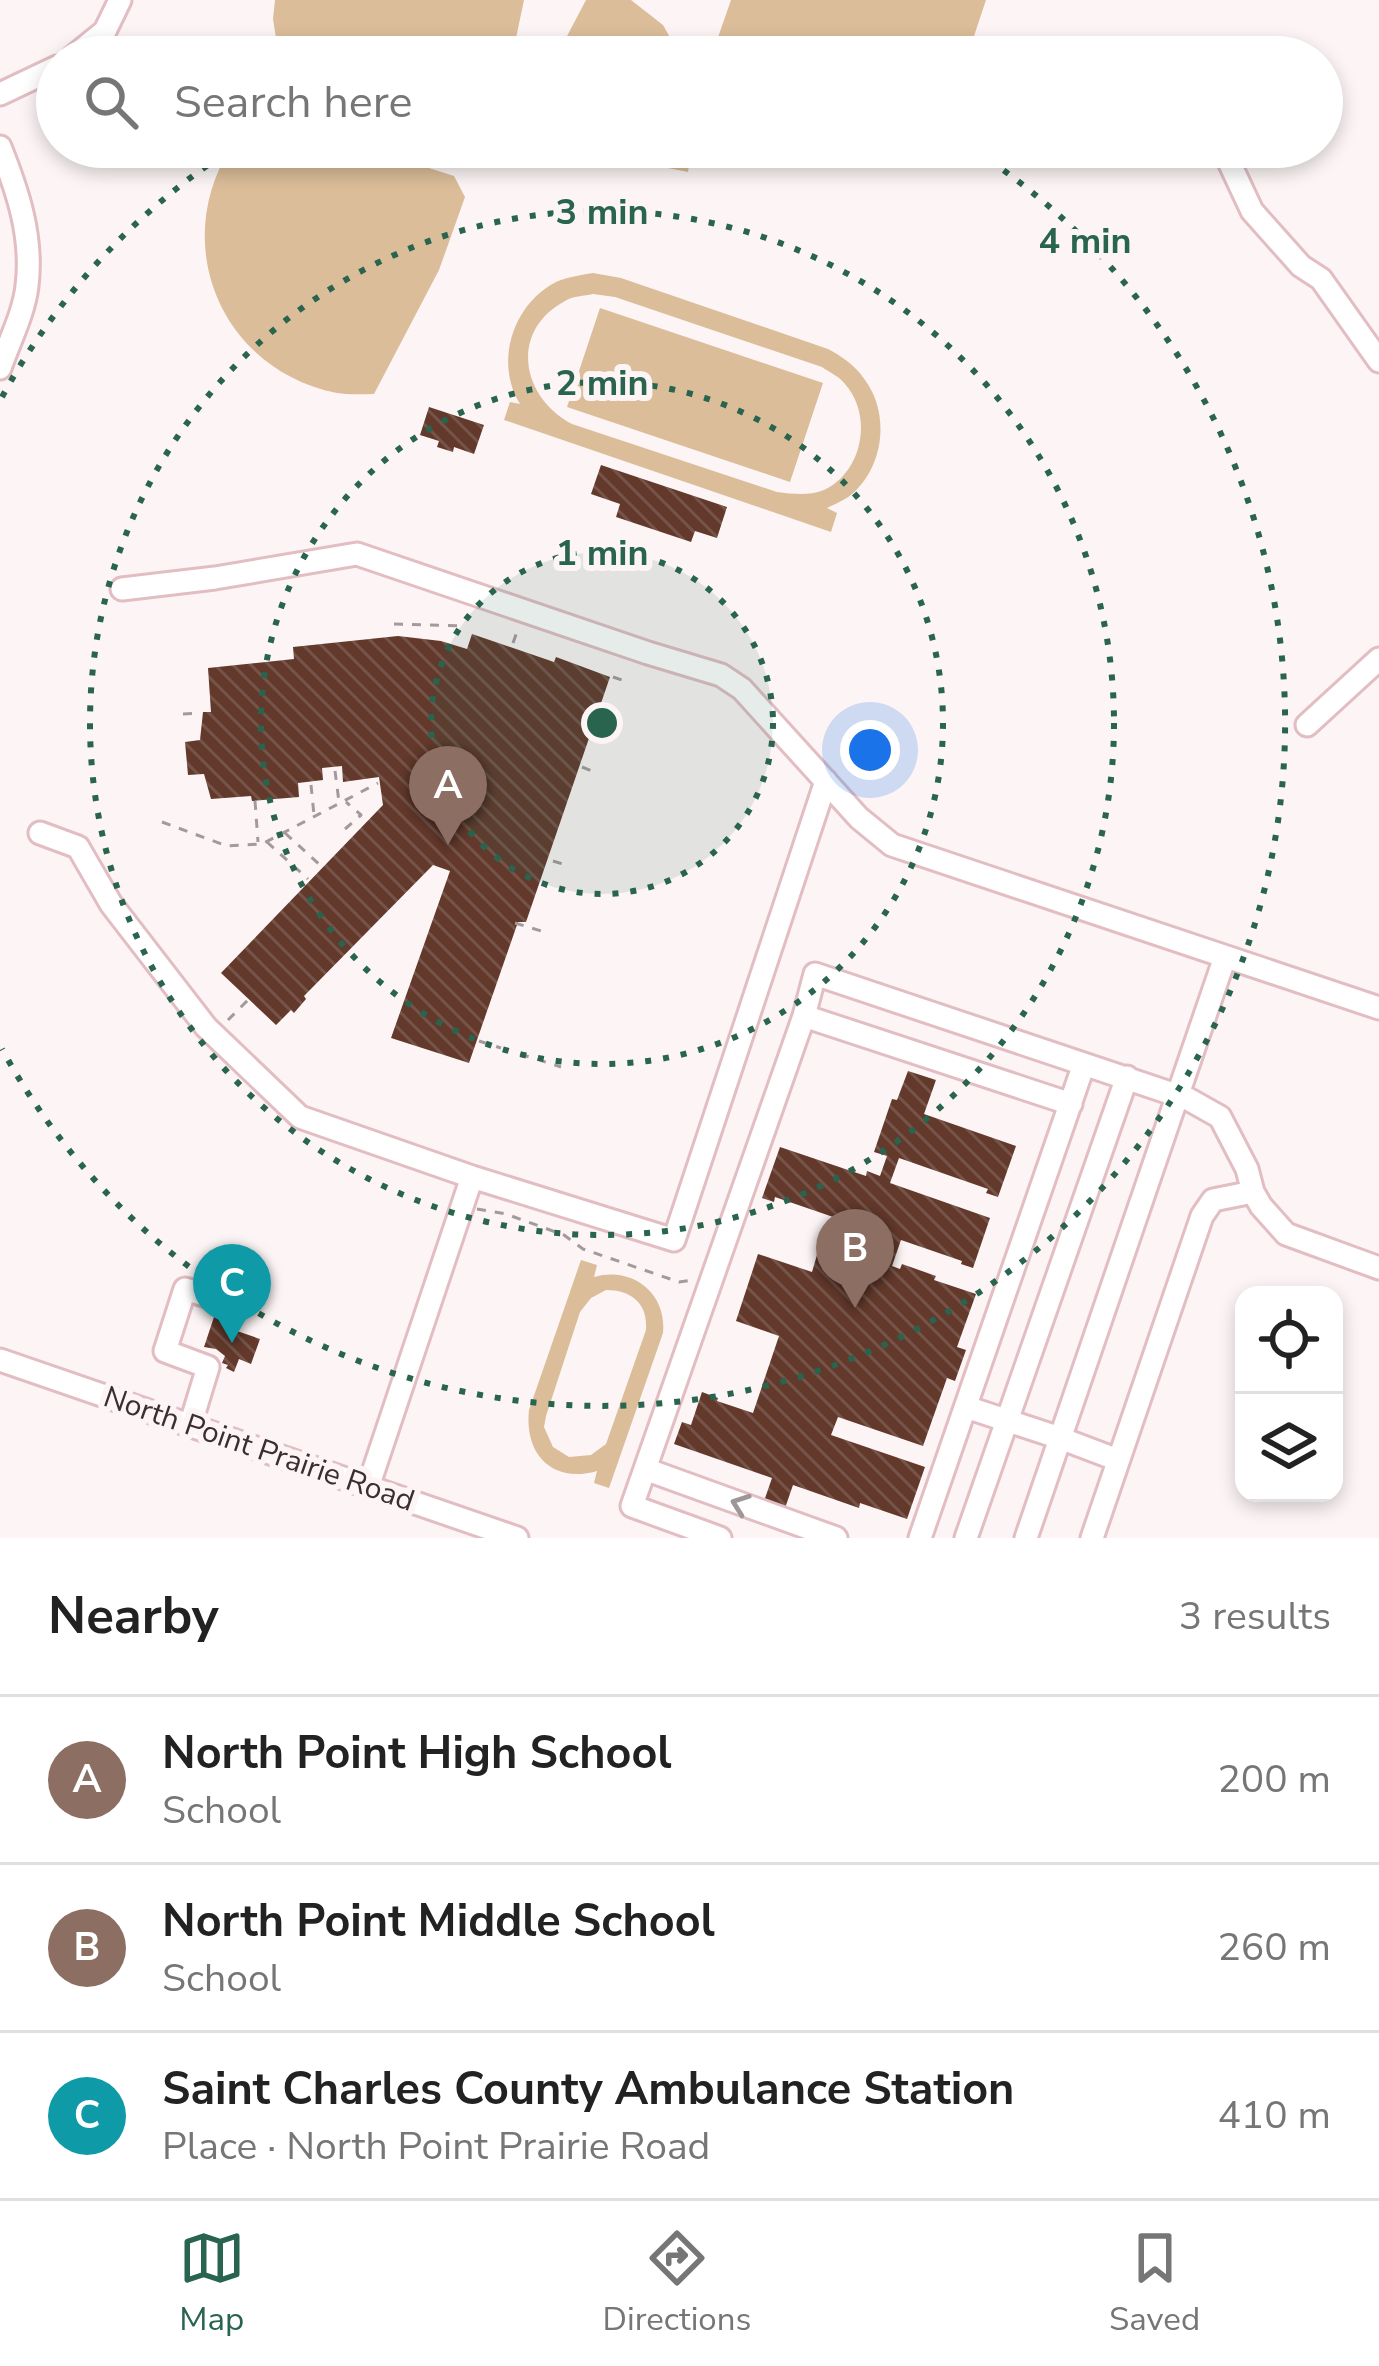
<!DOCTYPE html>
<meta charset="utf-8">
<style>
body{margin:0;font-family:"Nunito Sans",sans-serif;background:#f6f6f6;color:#222}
.controls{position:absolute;right:36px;bottom:36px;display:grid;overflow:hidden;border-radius:24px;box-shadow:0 6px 18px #0003}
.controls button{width:108px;height:108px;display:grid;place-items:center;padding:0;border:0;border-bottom:3px solid #e0e0e0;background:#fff;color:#222;font:60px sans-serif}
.you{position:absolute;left:870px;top:750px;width:42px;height:42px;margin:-30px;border:9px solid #fff;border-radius:50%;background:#1a73e8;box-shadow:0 0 0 18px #1a73e833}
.badge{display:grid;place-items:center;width:78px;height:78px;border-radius:50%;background:#29644f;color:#fff;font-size:39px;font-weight:700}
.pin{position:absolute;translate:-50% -99px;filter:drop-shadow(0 3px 6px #0008)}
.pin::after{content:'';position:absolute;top:63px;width:42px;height:36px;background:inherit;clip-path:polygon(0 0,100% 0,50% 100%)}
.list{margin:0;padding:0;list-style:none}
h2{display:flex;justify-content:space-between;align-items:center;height:156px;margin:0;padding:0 48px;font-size:51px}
h2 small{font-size:39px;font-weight:400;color:#767676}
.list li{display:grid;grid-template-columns:78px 1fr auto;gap:36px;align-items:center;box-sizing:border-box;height:168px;padding:0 48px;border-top:3px solid #e0e0e0}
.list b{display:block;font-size:45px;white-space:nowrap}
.list p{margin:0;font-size:39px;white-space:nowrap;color:#767676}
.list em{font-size:39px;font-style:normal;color:#767676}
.icon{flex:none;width:66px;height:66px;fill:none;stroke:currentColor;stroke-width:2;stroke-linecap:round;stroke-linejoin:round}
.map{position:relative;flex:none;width:1379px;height:1538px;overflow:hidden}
.search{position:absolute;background:#fff;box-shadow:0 6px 18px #0003;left:36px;right:36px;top:36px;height:132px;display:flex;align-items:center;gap:30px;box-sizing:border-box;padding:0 42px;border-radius:66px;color:#767676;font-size:45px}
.sheet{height:660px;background:#fff}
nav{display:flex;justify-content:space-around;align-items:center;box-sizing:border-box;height:168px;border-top:3px solid #e0e0e0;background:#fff;font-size:33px;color:#767676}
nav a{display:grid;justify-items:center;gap:6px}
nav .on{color:#29644f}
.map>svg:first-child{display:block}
.garden{fill:#dbbd99;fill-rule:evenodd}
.building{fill:url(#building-back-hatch)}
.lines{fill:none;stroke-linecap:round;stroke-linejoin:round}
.minor-casing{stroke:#e2bdc2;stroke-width:27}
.path{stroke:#a59a9b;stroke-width:3;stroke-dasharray:9 9;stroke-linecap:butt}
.minor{stroke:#fff;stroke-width:21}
.oneway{stroke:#9e9698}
.ring{fill:none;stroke:#29644f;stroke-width:6;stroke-dasharray:6 12}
.labels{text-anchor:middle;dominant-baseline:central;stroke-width:12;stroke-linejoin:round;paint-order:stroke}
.street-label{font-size:30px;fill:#3c2e30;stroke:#fcf4f5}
.centre{fill:#29644f;stroke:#fcf4f5;stroke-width:6}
.ring-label{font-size:36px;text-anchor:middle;font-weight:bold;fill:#29644f;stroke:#fcf4f5;stroke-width:12;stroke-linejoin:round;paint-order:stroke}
</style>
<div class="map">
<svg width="1379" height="1538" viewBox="0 0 1379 1538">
<defs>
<pattern id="building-back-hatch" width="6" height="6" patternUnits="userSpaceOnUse" patternTransform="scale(3)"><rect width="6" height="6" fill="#62392b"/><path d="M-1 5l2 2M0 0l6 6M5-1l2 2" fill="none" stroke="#765449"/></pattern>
</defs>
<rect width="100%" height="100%" fill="#fcf4f5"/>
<path class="garden" d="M275,0h249l-12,57h-199l-37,-19 -3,-19z
M586,0h45l32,25 18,32h-125z
M731,0h255l-19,57h-218l-34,-11z
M231,147h113l44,8 66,21 11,21 -26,73 -65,124c-12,0 -25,1 -37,-1 -115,-23 -168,-147 -106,-246z
M576,147h116l-4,25 -91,-18z
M593,273l28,5 207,71c15,8 28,17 37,31 25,34 19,86 -13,114 -7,6 -17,10 -25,14l10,5 -6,19 -327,-112 6,-18 10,2c-26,-42 -7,-100 36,-122 11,-5 25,-7 37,-9zM593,294l22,3 207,70c7,5 18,10 23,17 28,31 18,88 -21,106 -16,6 -31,4 -47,2l-205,-68c-51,-27 -63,-93 -7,-123 8,-5 19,-5 28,-7z
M600,308l223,75 -33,99 -223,-75z
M581,1260l16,5 -3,12c37,-11 73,15 69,56l-54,155 -15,-5 3,-12c-44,13 -73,-16 -68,-61zM606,1290c26,0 42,14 40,40l-40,114 -15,11 -22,2 -16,-10 -9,-20 2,-11 34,-104 11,-14z"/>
<path class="building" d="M429,407l55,18 -10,29 -20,-7 -1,5 -16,-5 2,-6 -19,-6z
M601,465l126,42 -10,31 -22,-7 -4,11 -75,-25 4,-13 -29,-10z
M472,634l82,28 2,-5 54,20 -84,245h-8l-49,141 -78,-25 59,-167 -17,-6 -129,131 2,3 -12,14 -3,-3 -15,15 -55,-52 162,-168 -4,-28 -36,5 -1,-16 -20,2 1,12 -25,3 1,14 -47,4 -1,-5 -40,3 -7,-25 -16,1 -3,-33 15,-2 3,-28h8l-3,-44 86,-9 -1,-12 105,-11 43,5 26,8z
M908,1071l28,9 -12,34 92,32 -18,51 -12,-4 2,-4 -89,-31 -9,25 100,35 -17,50 -12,-4 1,-3 -61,-21 -9,26 8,3 2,-5 34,12 -2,4 42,14 -19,53 9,3 -11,31 -8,-3 -24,68 -85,-29 -7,18 94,32 -18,52 -47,-16 -1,5 -66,-23 -10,29 -21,-7 10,-29 -98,-34 8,-22 9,3 11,-33 16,6 -1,3 36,12 26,-77 -43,-15 22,-67 54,18 5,-17 9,3 13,-39 -64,-22 -1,5 -12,-4 18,-51 86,29 1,-5 13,5 7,-20 -13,-4 18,-53 5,1z
M216,1311l12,2 13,7 -4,11 23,8 -9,25 -12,-5 -5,13 -8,-4 2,-3 -6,-2 3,-7 -9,-7 -12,-2z"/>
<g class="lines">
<defs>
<path id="minor" d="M73,57l32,-26 15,-31
M0,94l57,-27
M0,147c18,45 33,90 27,139 -3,27 -18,56 -27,82
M1223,149l29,62 49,55 20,13 58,82
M122,589l93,-11 142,-24 291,99 73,22 21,14 117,129 33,27 487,163
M1307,725l72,-66
M40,833l38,14 33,57 95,123 94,90 172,60 -104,310
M804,1016l267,88
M472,1177l202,63 152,-459
M0,1360l517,178
M966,1407l94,31 58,22
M190,1426l18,-59 -43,-16 20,-62 54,17
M645,1469l191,69
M720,1538l-88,-32 172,-490 11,-42 373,125 32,18 27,52 6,23 8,14 25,28 93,34
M920,1538l164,-474
M966,1538l161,-461
M1026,1538l199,-581
M1092,1538l110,-322 11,-16 40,-8"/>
</defs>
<use href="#minor" class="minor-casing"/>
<path class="path" d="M394,624l68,2
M513,643l5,-14
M613,677l12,4
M183,714l17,-1
M593,734l12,4
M582,767l12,5
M335,771l4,31
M311,785l3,30
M255,801l3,41
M162,822l65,24 35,-2 116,-61
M345,829l16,-14 -15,-13
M285,833l35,32
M267,842l41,37
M553,861l10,3
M515,923l26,8
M228,1020l20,-20
M479,1041l22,7
M520,1054l41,13
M477,1209l29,5 58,21 19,14 96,33 13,-2"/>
<use href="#minor" class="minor"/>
</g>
<defs><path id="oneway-chevron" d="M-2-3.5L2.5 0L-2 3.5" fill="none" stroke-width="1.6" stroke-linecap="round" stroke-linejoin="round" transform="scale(3)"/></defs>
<use class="oneway" href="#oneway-chevron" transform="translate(740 1504) rotate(-160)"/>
<circle cx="602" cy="723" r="171" fill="#29644f" fill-opacity=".12"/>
<g class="ring">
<circle cx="602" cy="723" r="171"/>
<circle cx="602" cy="723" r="341"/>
<circle cx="602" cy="723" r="512"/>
<path d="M2 397A683 683 0 0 1 230 150M454 56A683 683 0 0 1 750 56M974 150A683 683 0 1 1 2 1049"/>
</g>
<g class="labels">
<g class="street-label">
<text transform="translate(259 1449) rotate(19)">North Point Prairie Road</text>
</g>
</g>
<circle cx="602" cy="723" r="18" class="centre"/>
<g class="ring-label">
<text x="602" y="224">3 min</text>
<text x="1085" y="253">4 min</text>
<text x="602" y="395">2 min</text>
<text x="602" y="565">1 min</text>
</g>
</svg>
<div class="controls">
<button><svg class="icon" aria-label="locate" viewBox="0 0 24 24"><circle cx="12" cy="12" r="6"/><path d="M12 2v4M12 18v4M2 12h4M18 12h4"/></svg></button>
<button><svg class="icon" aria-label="layers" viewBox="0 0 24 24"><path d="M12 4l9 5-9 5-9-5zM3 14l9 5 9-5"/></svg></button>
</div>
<div class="you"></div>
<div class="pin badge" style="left:448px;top:845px;background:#8d6e63">A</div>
<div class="pin badge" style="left:855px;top:1308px;background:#8d6e63">B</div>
<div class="pin badge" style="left:232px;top:1343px;background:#0f9aa8">C</div>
<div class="search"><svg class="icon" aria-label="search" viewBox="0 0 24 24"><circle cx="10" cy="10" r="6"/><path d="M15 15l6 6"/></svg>Search here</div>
</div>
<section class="sheet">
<h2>Nearby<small>3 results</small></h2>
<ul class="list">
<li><span class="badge" style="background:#8d6e63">A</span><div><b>North Point High School</b><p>School</p></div><em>200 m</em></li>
<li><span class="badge" style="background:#8d6e63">B</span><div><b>North Point Middle School</b><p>School</p></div><em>260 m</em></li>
<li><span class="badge" style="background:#0f9aa8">C</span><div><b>Saint Charles County Ambulance Station</b><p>Place · North Point Prairie Road</p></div><em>410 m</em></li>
</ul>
</section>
<nav>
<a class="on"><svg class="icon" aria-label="map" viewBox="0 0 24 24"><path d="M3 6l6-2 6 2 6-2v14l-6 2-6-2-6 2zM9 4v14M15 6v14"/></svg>Map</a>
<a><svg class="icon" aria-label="directions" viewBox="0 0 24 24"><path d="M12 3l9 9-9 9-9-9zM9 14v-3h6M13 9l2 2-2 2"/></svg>Directions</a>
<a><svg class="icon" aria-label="saved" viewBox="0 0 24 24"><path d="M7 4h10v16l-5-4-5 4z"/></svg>Saved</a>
</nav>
